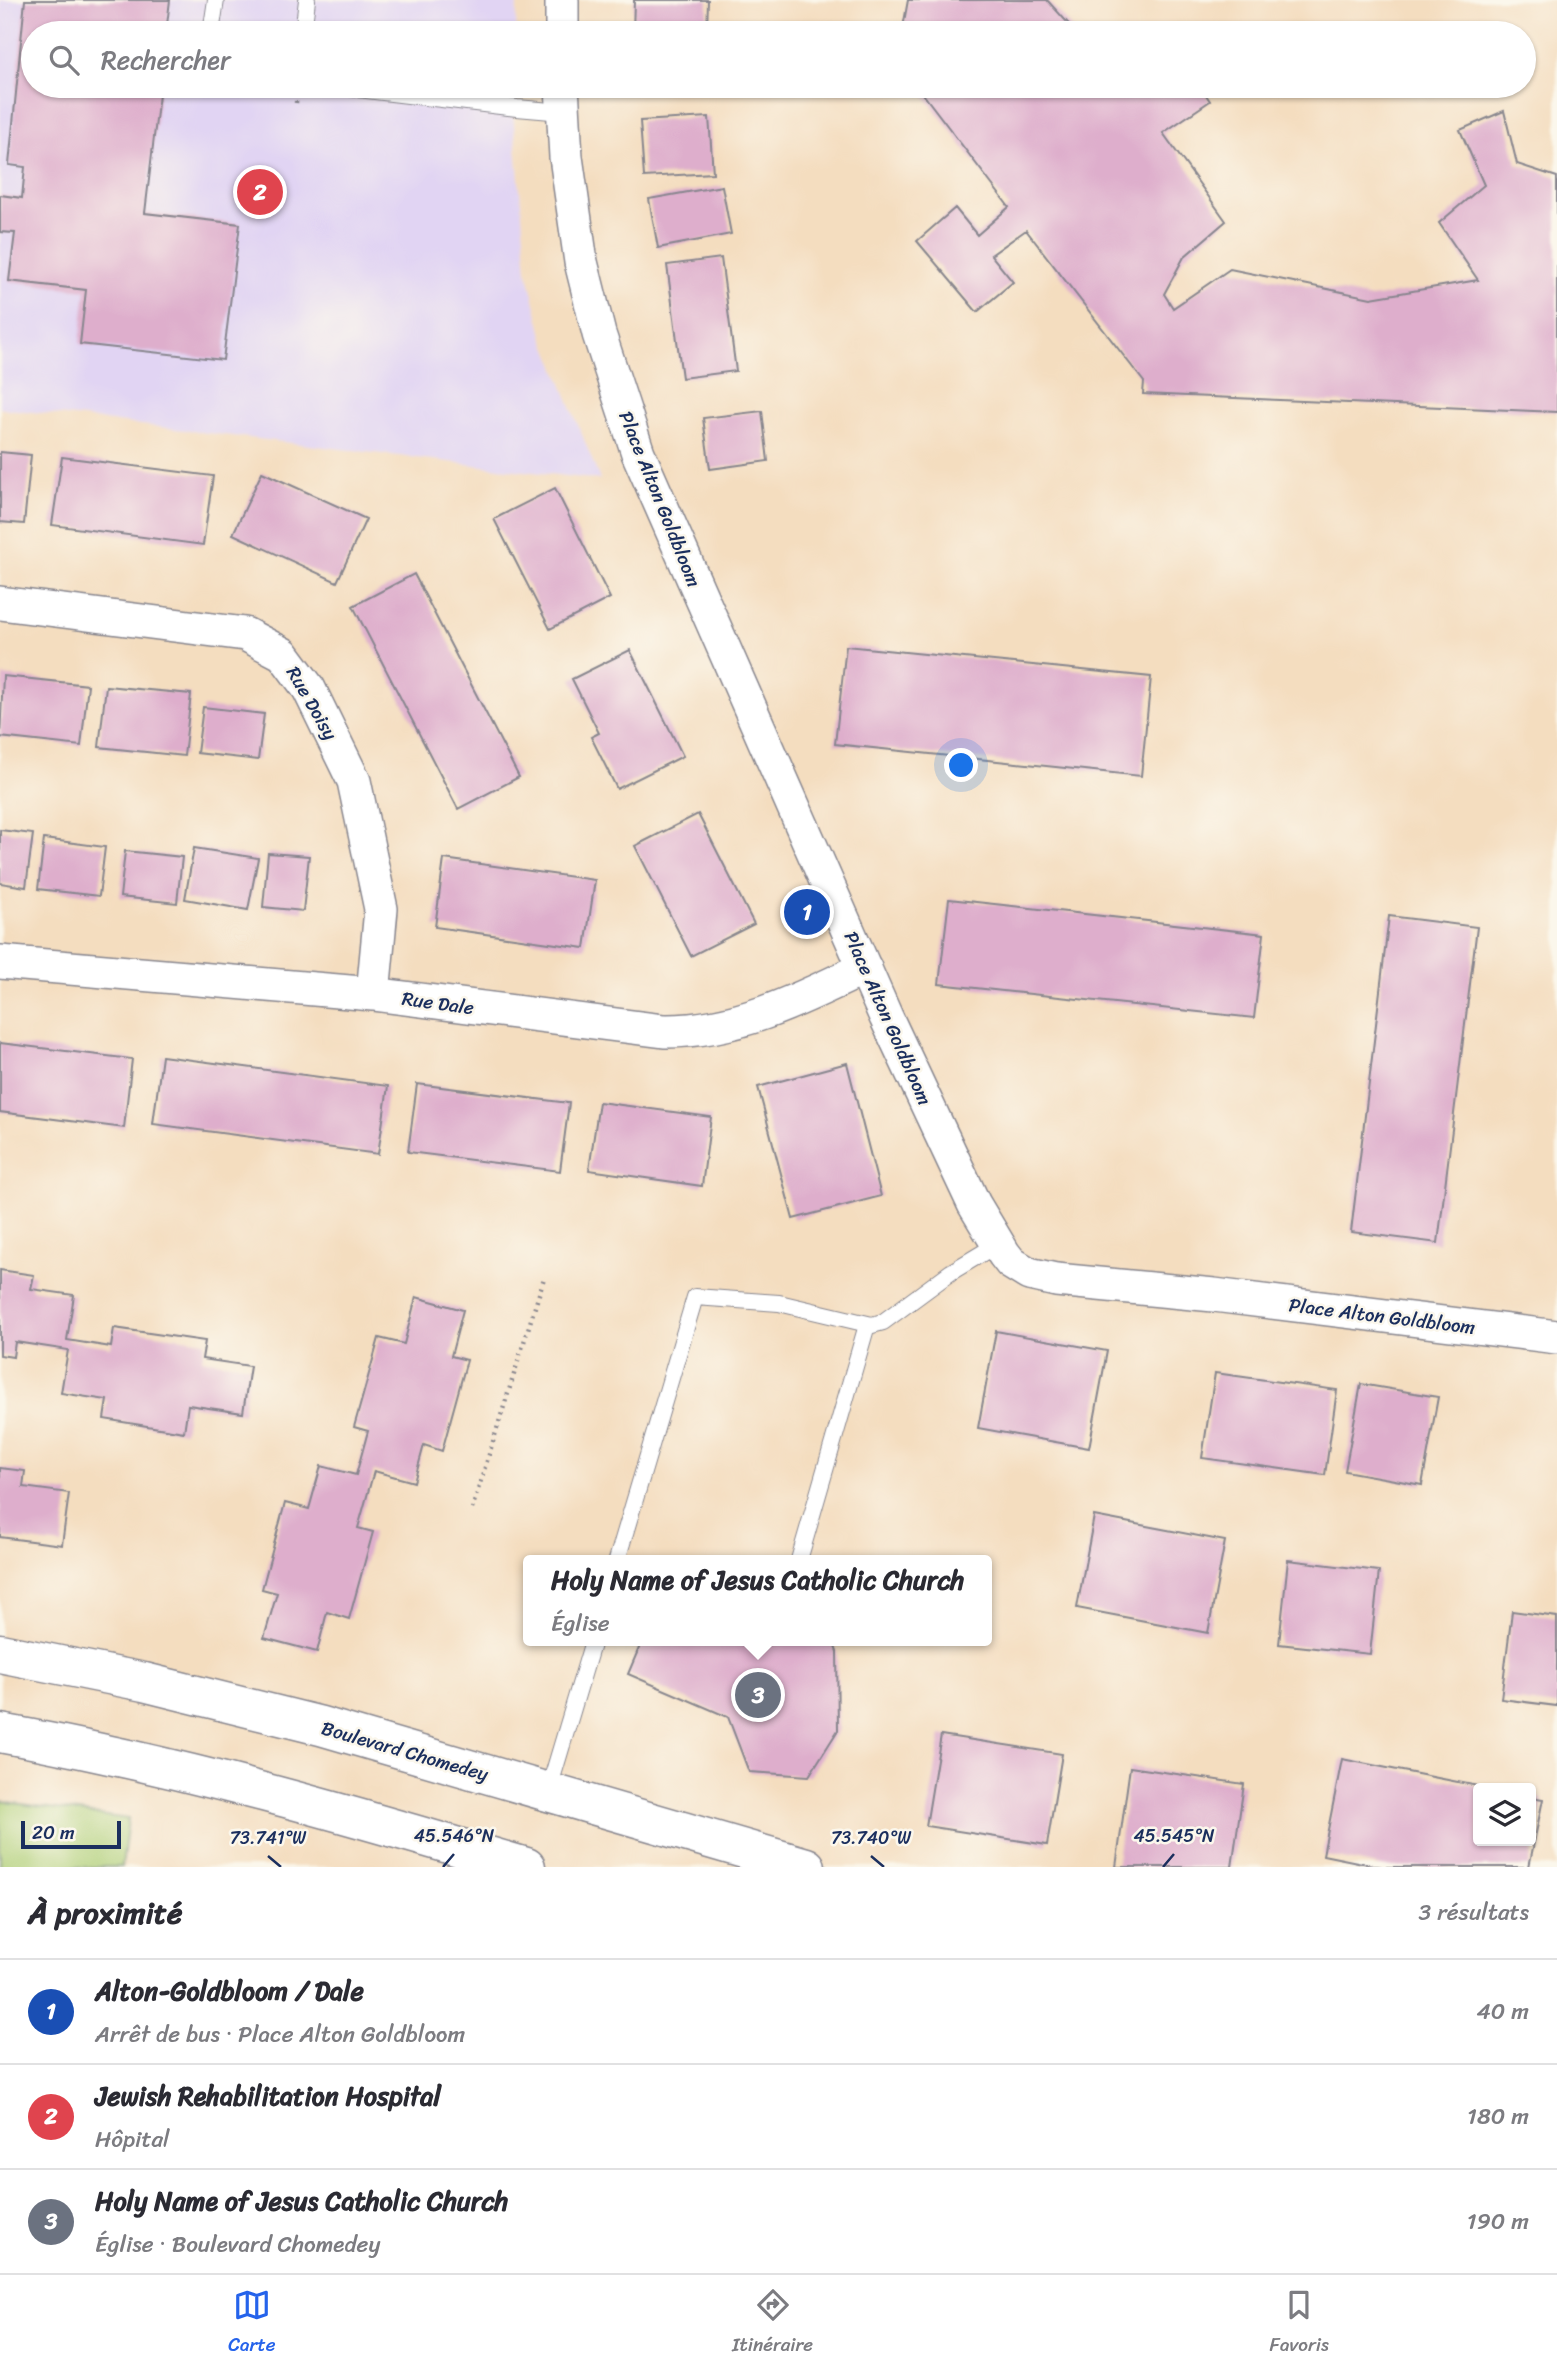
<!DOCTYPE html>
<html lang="fr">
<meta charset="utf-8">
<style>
body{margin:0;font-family:Sriracha,sans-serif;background:#f7f7f7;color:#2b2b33}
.controls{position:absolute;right:21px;bottom:21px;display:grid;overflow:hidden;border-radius:7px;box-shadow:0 2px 5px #0004}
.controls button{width:63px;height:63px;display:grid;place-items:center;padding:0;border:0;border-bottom:2px solid #e1e1e2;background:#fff;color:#2b2b33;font:35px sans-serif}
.scale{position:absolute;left:21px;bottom:18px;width:100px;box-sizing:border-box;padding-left:7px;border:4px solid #1b2f5e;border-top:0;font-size:19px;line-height:24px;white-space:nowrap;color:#1b2f5e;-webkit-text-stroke:5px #fbf7ec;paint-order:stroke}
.you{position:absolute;left:962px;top:766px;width:24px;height:24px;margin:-18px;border:5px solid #fff;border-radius:50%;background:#1a73e8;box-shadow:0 0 0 10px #1a73e833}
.badge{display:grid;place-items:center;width:46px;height:46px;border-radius:50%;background:#2563eb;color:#fff;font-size:23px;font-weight:700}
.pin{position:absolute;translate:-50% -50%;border:4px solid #fff;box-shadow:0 2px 7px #0006}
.popup{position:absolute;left:523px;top:1555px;width:469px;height:91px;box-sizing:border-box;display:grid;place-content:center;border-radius:7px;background:#fff;filter:drop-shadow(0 2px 5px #0005);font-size:23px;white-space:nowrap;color:#7c7c81}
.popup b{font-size:26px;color:#2b2b33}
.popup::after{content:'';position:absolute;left:50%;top:100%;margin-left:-14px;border:14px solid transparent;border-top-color:#fff}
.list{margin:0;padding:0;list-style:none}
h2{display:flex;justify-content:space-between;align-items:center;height:91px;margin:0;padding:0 28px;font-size:30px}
h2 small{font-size:23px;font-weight:400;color:#7c7c81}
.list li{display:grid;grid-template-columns:46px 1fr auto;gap:21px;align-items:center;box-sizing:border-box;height:105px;padding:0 28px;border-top:2px solid #e1e1e2}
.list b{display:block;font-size:26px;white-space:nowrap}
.list p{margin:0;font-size:23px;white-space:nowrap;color:#7c7c81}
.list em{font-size:23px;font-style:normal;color:#7c7c81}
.icon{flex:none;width:38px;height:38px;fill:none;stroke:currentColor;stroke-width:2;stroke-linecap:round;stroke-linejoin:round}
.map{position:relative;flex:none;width:1557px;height:1867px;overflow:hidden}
.search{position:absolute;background:#fff;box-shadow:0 2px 5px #0004;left:21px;right:21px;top:21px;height:77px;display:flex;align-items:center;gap:18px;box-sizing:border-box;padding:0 24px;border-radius:38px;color:#7c7c81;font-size:26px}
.sheet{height:406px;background:#fff}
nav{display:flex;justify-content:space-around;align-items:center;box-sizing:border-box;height:98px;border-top:2px solid #e1e1e2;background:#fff;font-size:19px;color:#7c7c81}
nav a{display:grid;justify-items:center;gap:4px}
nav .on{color:#2563eb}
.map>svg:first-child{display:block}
.built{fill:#e1d4f3}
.green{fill:#afcf77;stroke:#657f6a;stroke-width:2}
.building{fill:#deaecc}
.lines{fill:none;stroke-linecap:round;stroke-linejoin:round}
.service-casing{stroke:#88868e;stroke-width:18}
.minor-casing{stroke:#88868e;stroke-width:36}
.tertiary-casing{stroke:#88868e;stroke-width:41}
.path{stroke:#88868e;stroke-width:4.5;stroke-dasharray:2 5;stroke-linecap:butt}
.service{stroke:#fff;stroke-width:16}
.minor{stroke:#fff;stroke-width:33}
.tertiary{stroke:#fff;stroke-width:38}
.ticks{fill:none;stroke:#1b2f5e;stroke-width:2.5}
.labels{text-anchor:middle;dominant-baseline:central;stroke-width:5;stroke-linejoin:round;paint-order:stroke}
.street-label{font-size:19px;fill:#1b2f5e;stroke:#fbf7ec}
.ticks-label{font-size:18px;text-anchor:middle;fill:#1b2f5e;stroke:#fbf7ec;stroke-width:5;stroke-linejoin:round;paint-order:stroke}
</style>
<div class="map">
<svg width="1557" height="1867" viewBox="0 0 1557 1867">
<rect width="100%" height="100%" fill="#fbf7ec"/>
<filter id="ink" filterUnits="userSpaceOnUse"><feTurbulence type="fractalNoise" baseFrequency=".0143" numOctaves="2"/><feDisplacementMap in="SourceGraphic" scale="14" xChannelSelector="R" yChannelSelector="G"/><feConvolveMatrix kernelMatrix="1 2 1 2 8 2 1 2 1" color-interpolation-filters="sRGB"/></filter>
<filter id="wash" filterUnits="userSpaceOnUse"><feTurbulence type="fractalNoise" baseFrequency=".00686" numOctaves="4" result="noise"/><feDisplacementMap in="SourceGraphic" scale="28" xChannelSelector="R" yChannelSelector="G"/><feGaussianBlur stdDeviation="1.57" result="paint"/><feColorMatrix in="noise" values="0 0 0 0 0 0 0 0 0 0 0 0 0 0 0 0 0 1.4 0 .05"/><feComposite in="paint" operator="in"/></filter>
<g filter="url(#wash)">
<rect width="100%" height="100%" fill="#f4ddbf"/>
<path class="built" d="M0,0h517l-1,33h-483v53h481l-1,27 14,158 16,65 57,144 -600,-72z"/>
<path class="green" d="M0,1801l128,18 -6,48h-122z"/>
<g id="blocks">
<path class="building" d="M25,0h145l-4,33h-133v53h127l-15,127 95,11 -17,136 -143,-16 6,-54 -77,-9 6,-48 -15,-1v-37l22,3 3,-31 -16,-2z
M634,0h74l-1,33h-74z
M908,0h139l30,33h-175z
M633,86h74v5h-74z
M917,86h203l1,2 3,-2h76l10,15 -47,32 63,88 -42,36 -20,37 9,14 57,-39 141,29 107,-18 -39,-57 45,-38 -24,-55 44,-19 13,53 40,13v235l-414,-18 1,-12 -118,-152 -35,25 22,27 -36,30 -60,-71 38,-33 22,27 32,-28z
M709,117l4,56 -69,4 -4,-56z
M722,186l9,48 -73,14 -9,-49z
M721,258l15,113 -54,7 -15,-113z
M762,411l6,50 -58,8 -7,-51z
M0,452l31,3 -7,69 -24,-2z
M62,457l151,19 -10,69 -151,-20z
M262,472l104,47 -29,63 -104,-48z
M555,488l55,110 -60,31 -56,-110z
M414,574l105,203 -61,32 -105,-203z
M846,646l305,31 -10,99 -306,-32z
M630,650l53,106 -66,33 -26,-52 8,-4 -27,-54z
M3,676l85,9 -7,61 -81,-9z
M106,686l85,8 -7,62 -85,-9z
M203,707l61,7 -6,46 -61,-7z
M698,814l56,110 -63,32 -56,-110z
M0,830l33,4 -7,53 -26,-4z
M44,839l61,8 -6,49 -61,-7z
M194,848l64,10 -10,52 -63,-11z
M125,851l57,6 -5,46 -57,-6z
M268,853l41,3 -6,55 -40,-4z
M444,859l151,21 -10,68 -150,-21z
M949,899l315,35 -10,84 -315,-34z
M1389,916l88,11 -39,316 -87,-11z
M0,1043l132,16 -8,69 -124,-16z
M162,1056l226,30 -10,68 -225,-30z
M847,1063l34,133 -88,23 -35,-132z
M417,1084l152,19 -9,68 -152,-19z
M599,1102l112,15 -9,69 -113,-16z
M0,1270l34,5 -3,14 43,6 -7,45 44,7 3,-19 91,13 -3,18 48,7 -7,47 -55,-8 -4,27 -80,-13 3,-19 -46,-7 7,-43 -53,-8 -2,15 -13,-2z
M416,1297l47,13 -12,46 16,4 -25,91 -18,-6 -10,37 -40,-11 -16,57 15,4 -24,87 -22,-7 -10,40 -53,-14 13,-45 -15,-4 23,-86 24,6 12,-43 35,9 12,-44 -14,-4 25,-89 25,6z
M996,1331l111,20 -18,97 -111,-20z
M1215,1373l122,17 -12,85 -123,-17z
M1361,1384l77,13 -16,88 -77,-14z
M0,1468l25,3 -2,16 46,6 -7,52 -62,-8z
M1094,1516l131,25 -17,92 -131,-25z
M1288,1560l91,11 -9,83 -91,-10z
M1512,1611l45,6v89l-56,-7z
M642,1641h191l4,11 1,78 -29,46 -60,-4 -21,-55 -100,-43z
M941,1735l121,19 -15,91 -121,-19z
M1342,1759l141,28 -5,1v53h53v-44l12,2 -14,68h-147l-59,-12z
M1130,1767l114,17 -12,83h-116z"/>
</g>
</g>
<g filter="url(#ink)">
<use href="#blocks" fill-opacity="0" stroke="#88868e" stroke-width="2"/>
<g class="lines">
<defs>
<path id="service" d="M211,33l5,-33
M303,33l4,-33
M333,86l184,22 46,4
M617,1560l78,-263 84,6 93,22 11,-3 68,-50 45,-27
M799,1560l68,-235
M548,1792l45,-151"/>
<path id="minor" d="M562,33v-33
M562,86l4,71 15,105 18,72 39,119 248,564 88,187 30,50 7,9 18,11 27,6 158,15 343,42
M0,603l245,31 38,20 26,35 45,92 27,128 -8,85
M0,962l373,32 291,37c72,1 137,-32 201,-63"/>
<path id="tertiary" d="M0,1653l144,29 177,44 485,141
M0,1733c179,32 352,82 526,134"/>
</defs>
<use href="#service" class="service-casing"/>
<use href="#minor" class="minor-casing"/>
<use href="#tertiary" class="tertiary-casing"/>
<path class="path" d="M296,103l2,-17
M472,1509l72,-231"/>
<use href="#service" class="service"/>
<use href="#minor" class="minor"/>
<use href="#tertiary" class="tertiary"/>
</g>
</g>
<path class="ticks" d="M268,1856l13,11M871,1856l13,11M443,1867l11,-13M1163,1867l11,-13"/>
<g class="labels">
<g class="street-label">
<text transform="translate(660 499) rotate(68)">Place Alton Goldbloom</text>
<text transform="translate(312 703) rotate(60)">Rue Doisy</text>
<text transform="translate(438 1003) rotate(8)">Rue Dale</text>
<text transform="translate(888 1018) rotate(66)">Place Alton Goldbloom</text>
<text transform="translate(1382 1316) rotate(7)">Place Alton Goldbloom</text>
<text transform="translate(405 1751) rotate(16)">Boulevard Chomedey</text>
</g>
</g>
<g class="ticks-label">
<text x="454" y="1842">45.546°N</text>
<text x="1174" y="1842">45.545°N</text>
<text x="268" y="1844">73.741°W</text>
<text x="871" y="1844">73.740°W</text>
</g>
</svg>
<div class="controls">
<button><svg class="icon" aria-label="layers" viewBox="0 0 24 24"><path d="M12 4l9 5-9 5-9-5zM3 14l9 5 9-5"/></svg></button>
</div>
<div class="scale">20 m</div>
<div class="you"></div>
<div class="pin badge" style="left:807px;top:912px;background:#1a4fb4">1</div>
<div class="pin badge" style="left:260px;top:192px;background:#e0444e">2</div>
<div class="pin badge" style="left:758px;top:1695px;background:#6b7280">3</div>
<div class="popup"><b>Holy Name of Jesus Catholic Church</b>Église</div>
<div class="search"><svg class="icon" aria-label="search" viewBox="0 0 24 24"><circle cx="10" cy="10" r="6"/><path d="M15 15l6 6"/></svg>Rechercher</div>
</div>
<section class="sheet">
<h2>À proximité<small>3 résultats</small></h2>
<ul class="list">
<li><span class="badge" style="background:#1a4fb4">1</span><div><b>Alton-Goldbloom / Dale</b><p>Arrêt de bus · Place Alton Goldbloom</p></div><em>40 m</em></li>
<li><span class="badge" style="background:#e0444e">2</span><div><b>Jewish Rehabilitation Hospital</b><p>Hôpital</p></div><em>180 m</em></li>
<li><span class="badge" style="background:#6b7280">3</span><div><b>Holy Name of Jesus Catholic Church</b><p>Église · Boulevard Chomedey</p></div><em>190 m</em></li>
</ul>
</section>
<nav>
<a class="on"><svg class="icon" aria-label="map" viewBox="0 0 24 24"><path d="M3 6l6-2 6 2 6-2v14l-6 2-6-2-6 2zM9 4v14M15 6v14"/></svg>Carte</a>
<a><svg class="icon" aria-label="directions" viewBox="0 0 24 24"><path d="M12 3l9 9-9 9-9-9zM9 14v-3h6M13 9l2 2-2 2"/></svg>Itinéraire</a>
<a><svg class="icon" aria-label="saved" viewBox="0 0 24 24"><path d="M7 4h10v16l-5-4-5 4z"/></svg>Favoris</a>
</nav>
